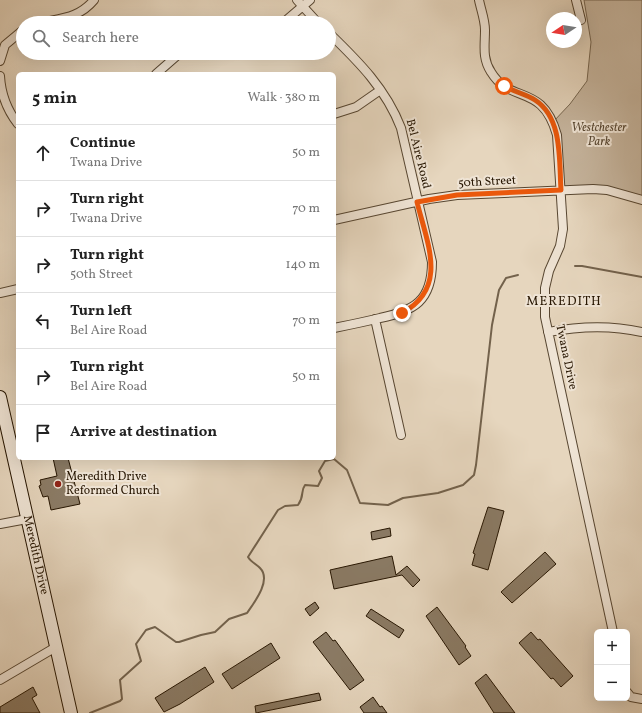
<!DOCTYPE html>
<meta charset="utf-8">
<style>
body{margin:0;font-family:Vollkorn,serif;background:#f2f2f2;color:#222}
.controls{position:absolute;right:12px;bottom:12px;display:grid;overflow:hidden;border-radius:6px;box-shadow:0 4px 16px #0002}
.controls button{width:36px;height:36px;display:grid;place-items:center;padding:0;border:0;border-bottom:1px solid #e0e0e0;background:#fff;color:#222;font:20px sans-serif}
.compass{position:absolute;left:546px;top:12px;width:36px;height:36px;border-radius:50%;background:#fff;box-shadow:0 4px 16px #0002;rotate:258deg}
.stop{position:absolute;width:12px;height:12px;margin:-9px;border:3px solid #ea580c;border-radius:50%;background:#fff}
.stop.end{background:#ea580c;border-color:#fff;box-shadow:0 1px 4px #0008}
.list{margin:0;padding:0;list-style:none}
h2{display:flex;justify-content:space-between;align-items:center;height:52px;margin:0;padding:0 16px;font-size:17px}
h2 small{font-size:13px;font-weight:400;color:#767676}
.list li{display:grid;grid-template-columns:26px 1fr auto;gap:12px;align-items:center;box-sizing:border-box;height:56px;padding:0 16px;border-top:1px solid #e0e0e0}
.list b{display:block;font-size:15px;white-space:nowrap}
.list p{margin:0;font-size:13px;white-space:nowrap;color:#767676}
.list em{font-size:13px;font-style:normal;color:#767676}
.icon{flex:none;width:22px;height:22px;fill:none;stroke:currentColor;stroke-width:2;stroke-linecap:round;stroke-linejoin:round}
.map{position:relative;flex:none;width:642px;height:713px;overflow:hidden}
.search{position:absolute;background:#fff;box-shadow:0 4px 16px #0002;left:16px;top:16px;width:320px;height:44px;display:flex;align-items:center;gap:10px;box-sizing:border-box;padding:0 14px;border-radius:22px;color:#767676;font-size:15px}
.panel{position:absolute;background:#fff;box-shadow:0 4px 16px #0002;left:16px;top:72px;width:320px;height:388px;border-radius:6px}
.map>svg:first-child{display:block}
.green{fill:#c6b59e;stroke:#766650}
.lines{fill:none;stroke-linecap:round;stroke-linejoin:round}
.stream{stroke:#73624c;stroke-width:2}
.building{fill:#8a7a64;stroke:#271602}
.street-casing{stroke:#574631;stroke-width:10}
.secondary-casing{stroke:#271602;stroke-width:14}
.street{stroke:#efe4d5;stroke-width:8}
.secondary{stroke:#efe4d5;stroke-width:12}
.route{stroke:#ea580c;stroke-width:5}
.poi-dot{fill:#8f2418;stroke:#efe4d5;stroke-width:1.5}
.labels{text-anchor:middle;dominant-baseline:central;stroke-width:4;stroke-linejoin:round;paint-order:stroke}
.park-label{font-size:12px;font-style:italic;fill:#574631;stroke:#efe4d5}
.street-label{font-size:12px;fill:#271602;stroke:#efe4d5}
.poi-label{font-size:12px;fill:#271602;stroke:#efe4d5;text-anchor:start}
.neighbourhood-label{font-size:13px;letter-spacing:1px;fill:#271602;stroke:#efe4d5}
</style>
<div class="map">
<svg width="642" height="713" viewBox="0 0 642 713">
<rect width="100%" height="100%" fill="#e6d6be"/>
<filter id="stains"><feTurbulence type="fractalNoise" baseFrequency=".005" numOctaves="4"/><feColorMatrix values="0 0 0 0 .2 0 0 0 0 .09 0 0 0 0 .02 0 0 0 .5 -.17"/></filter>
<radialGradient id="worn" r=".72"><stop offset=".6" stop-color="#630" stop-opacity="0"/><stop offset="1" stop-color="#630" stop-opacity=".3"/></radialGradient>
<path class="green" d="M584,0h58v200l-14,-5 -67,-5 -8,-68 17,-18 17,-23 4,-39z"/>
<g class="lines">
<path class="stream" d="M575,266h7l60,11
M90,713l30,-12 2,-2 -2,-19 21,-19 -5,-17 10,-14 9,-3 21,15h3l22,-7 14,-3 14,-13 18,-6c7,-10 25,-33 13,-45 -4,-4 -9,-6 -12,-11l30,-47 7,-4 13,-1c7,-10 2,-13 7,-20l13,1 4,-8 -3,-7 6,-10 9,-2 13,11 13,33 28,2 15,-7 35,-5 25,-8 11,-10 2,-10 16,-140 7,-35 7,-12 12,-3"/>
</g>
<path class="building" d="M53,458h15l12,46 -29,6 -3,-14 -5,1 -4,-11 2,-1 -1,-5 17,-4z
M488,507l16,4 -16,59 -16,-5 3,-11 -2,-1z
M390,528l1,8 -19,4 -1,-8z
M545,552l11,12 -44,39 -11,-11z
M392,556l4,19 11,-9 13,14 -7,7 -11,-12 -68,14 -4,-19z
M315,602l4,6 -9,8 -5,-7z
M437,607l29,39 -1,1 6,9 -12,9 -33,-49z
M371,609l33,21 -5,8 -33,-22z
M326,632l7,9 2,-1 29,40 -14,10 -37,-48z
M531,632l7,8 2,-1 33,37 -12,11 -8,-9 -2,1 -32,-36z
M271,643l9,15 -48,31 -10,-15z
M205,667l9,15 -34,22 -16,8 -9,-14z
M486,674l29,39h-21l-19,-30z
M33,687l4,8 -5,3 8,15h-40v-6z
M319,693l2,7 -65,13 -1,-7z
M373,697l7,10 2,-1 5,7h-23l-4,-6z"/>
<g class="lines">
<defs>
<path id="street" d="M297,0l21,23
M479,0c2,10 6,20 6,30 0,16 -3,28 6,42 20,33 51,10 66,63l6,94 -3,17 -11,25 -4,17v29l68,315
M576,0l5,20 -4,1
M40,23c22,-5 39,-5 54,-23
M283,23l27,-23
M329,33c30,29 57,56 72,95l31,134c0,39 -18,49 -52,56 -16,4 -31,7 -46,10
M0,61l5,-16 18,-15
M156,74l24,-21
M0,76c1,18 7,34 18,48
M334,114l22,-7 23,-16
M334,220l95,-21 28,-4 136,-6 14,1 35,10
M0,293l18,-4
M375,319l26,116
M548,332c32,-6 63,-7 94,0
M0,524l27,-5
M0,680l56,-33
M627,692l4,5 11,2"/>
<g id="secondary">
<path id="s1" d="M0,397l71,316"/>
</g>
</defs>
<use href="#street" class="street-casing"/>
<use href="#secondary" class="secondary-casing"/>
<use href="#street" class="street"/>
<use href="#secondary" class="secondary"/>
</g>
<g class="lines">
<path class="route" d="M402,313c47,-25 25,-70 15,-111l40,-7 104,-5c-2,-29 2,-72 -26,-90 -9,-6 -21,-8 -31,-14"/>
</g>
<circle class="poi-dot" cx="58" cy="484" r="4"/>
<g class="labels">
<g class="park-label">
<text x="599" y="128">Westchester<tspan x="599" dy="14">Park</tspan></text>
</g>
<g class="street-label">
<text transform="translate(418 154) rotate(76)">Bel Aire Road</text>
<text transform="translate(487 182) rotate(-3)">50th Street</text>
<text transform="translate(566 357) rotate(78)">Twana Drive</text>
<text stroke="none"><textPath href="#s1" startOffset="162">Meredith Drive</textPath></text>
</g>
<g class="poi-label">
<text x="66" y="477">Meredith Drive<tspan x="66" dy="14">Reformed Church</tspan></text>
</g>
<g class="neighbourhood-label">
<text x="564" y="302">MEREDITH</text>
</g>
</g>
<rect width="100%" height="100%" filter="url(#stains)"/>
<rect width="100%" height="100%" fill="url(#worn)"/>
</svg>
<div class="controls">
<button>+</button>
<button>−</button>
</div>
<svg class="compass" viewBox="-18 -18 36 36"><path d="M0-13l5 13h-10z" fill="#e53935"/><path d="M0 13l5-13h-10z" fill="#767676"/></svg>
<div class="stop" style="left:504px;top:86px"></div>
<div class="stop end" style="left:402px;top:313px"></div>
<div class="search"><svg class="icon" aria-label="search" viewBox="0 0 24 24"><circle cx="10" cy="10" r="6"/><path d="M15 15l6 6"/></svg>Search here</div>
<section class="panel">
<h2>5 min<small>Walk · 380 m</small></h2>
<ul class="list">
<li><svg class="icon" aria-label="ahead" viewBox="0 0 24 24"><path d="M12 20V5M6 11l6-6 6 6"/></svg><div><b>Continue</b><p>Twana Drive</p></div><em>50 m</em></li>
<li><svg class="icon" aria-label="right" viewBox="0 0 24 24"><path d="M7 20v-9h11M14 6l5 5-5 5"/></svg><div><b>Turn right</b><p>Twana Drive</p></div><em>70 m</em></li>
<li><svg class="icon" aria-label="right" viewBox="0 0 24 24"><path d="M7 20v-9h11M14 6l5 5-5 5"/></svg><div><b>Turn right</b><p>50th Street</p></div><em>140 m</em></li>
<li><svg class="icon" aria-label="left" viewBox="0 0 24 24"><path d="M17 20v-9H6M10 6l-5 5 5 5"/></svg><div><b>Turn left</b><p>Bel Aire Road</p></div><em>70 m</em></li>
<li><svg class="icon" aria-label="right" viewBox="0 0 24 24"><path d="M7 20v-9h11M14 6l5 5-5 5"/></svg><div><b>Turn right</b><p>Bel Aire Road</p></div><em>50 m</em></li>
<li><svg class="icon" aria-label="arrive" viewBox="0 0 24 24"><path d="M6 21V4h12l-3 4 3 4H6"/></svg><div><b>Arrive at destination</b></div></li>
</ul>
</section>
</div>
